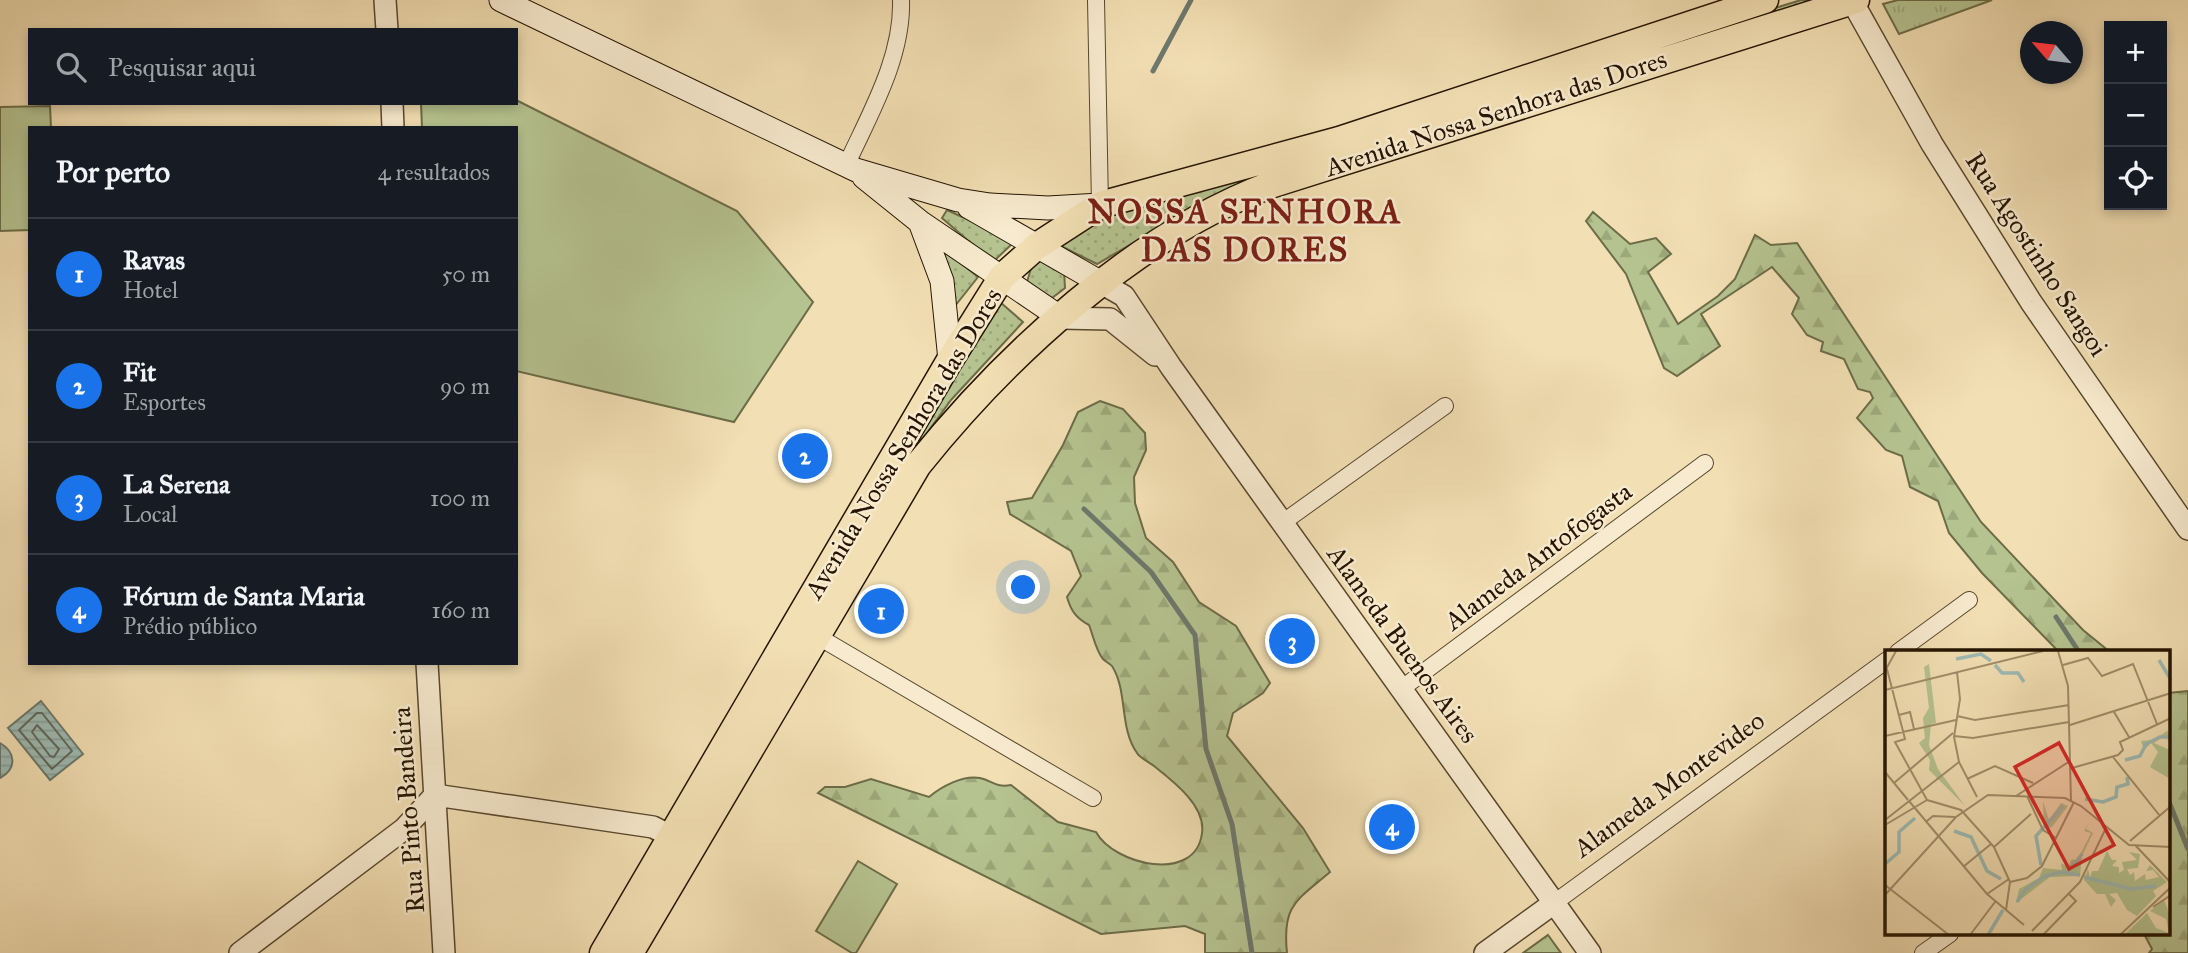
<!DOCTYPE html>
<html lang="pt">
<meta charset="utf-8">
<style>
body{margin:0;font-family:"IM FELL Great Primer",serif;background:#242831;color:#f1f3f6}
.controls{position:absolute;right:21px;top:21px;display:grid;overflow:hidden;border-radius:0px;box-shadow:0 4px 10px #0003}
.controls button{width:63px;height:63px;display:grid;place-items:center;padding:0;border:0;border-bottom:2px solid #363941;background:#171b24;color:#f1f3f6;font:35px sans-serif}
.compass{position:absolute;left:2020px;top:21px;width:63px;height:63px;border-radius:50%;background:#171b24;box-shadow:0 4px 10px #0003;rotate:298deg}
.you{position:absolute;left:1024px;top:588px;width:24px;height:24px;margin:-18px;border:5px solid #fff;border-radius:50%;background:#1a73e8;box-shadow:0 0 0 10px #1a73e833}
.badge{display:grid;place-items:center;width:46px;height:46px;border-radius:50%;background:#1a73e8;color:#fff;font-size:23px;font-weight:700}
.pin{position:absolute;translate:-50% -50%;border:4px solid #fff;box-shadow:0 2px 7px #0006}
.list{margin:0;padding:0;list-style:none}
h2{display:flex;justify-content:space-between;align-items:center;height:91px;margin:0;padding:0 28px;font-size:30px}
h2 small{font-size:23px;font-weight:400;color:#9ea1a6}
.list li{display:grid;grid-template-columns:46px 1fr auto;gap:21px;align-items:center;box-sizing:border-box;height:112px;padding:0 28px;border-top:2px solid #363941}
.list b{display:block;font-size:26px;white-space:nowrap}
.list p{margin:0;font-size:23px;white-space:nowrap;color:#9ea1a6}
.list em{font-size:23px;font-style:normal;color:#9ea1a6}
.icon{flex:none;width:38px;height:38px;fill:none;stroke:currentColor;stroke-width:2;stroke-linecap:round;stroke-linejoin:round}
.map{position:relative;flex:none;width:2188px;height:953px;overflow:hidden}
.search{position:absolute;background:#171b24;box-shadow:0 4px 10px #0003;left:28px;top:28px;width:490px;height:77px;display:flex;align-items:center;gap:18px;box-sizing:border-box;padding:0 24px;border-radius:0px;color:#9ea1a6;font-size:26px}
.panel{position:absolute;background:#171b24;box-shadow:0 4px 10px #0003;left:28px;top:126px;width:490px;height:539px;border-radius:0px}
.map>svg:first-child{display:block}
.grass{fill:url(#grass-dots);stroke:#6c6c48;stroke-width:2}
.forest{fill:url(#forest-firs);stroke:#6c6c48;stroke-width:2}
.park{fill:url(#park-tufts);stroke:#6c6c48;stroke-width:2}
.pitch{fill:#b5c390;stroke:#6c6c48;stroke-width:2}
.water{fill:url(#water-rules);stroke:#6d786c;stroke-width:2}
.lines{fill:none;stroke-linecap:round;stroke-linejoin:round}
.shore{stroke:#60685a;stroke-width:2}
.stream{stroke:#6d786c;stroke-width:5}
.minor-casing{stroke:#58472d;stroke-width:18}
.tertiary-casing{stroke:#58472d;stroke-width:24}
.secondary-casing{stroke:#241400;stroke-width:25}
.primary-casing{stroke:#241400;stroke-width:29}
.minor{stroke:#f7eace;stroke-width:16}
.tertiary{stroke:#f7eace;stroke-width:21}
.secondary{stroke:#f7eace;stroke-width:23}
.primary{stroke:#f2dfb3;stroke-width:26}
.labels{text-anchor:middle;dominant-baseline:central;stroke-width:5;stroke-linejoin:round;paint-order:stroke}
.street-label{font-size:26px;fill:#241400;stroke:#f7eace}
.district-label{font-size:33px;font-weight:bold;letter-spacing:2px;fill:#7a1f14;stroke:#f7eace}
.inset-river{fill:none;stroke:#9dbbb4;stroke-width:3.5}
.inset-road{fill:none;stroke:#a08e6b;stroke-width:2}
.view{fill:#d62828;fill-opacity:0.15;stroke:#d62828;stroke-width:3.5}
.inset-edge{fill:none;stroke:#241400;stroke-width:3.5}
</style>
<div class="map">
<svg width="2188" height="953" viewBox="0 0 2188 953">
<defs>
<pattern id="grass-dots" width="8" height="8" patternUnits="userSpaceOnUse" patternTransform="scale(1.75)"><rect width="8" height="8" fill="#b5c390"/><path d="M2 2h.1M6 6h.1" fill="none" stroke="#9ca77a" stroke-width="1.8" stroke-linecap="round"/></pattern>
<pattern id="forest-firs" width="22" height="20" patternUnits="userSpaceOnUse" patternTransform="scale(1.75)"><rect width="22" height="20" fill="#b5c390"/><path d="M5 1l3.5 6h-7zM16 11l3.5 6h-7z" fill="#9ca77a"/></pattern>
<pattern id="park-tufts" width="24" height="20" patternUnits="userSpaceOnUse" patternTransform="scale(1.75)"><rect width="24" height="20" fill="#b5c390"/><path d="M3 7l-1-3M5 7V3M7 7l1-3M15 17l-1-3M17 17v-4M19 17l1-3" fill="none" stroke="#9ca77a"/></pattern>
<pattern id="water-rules" width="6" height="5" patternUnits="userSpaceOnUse" patternTransform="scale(1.75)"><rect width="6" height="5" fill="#9dbbb4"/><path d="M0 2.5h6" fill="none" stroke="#87a099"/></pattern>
</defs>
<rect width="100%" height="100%" fill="#f2dfb3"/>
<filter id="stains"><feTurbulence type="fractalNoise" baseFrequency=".00286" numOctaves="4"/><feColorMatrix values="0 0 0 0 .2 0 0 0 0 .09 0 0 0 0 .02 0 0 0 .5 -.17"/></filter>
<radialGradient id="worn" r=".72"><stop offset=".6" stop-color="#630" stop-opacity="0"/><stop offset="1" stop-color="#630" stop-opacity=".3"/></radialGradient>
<path class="grass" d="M1801,0h29l-633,206 -100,58 -42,-21 67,-33z
M947,210l68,31 -22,21 -51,-44z
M938,245l40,32 -27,34z
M1042,258l22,12 1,18 -13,10 -25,-16 5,-17z
M1000,302l23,20 -72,78 -21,29 -69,115 83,-154z"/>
<path class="forest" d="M1593,212l37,32 26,-6 15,16 -23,18 30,52 40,-28 17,-17 20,-44 16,10 26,-2 184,279 102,108 27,22h-51l-77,-79 -33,-40 -11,-32 -28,-14 -8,-31 -16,-6 -29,-32 16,-20 -3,-6 -12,-3 -14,-30 -23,-8 2,-9 -16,-7 -15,-21 7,-16 -27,-31 -71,47 19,32 -43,30 -13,-8 -38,-94 -40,-53z
M1100,401l23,8 22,24 1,17 -12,27 1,26 11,35 27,24 26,40 37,24 34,57 -7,10 -30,20 -6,23 76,92 27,44c-34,29 -48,33 -43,81h-82v-19l-20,-8 -84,8 -283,-141 7,-6h20l26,-8 58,18c12,-10 33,-22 51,-19 13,3 16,10 31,7l47,37 38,10c18,33 100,52 106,1 4,-27 -29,-52 -48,-67 -5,-4 -14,-8 -17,-13 -18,-25 -9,-62 -25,-87 -1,-1 -8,-6 -9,-7 -7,-8 -10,-24 -14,-34 -13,-7 -18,-14 -22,-28l14,-21 -10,-25 -61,-37 -3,-12 25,-4 31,-53 15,-33z
M2188,691v262h-39l3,-4 -8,-15h25v-241z"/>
<path class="park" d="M1898,0h94l-93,34 -16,-30z
M1548,935l13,18h-38z"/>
<path class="pitch" d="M516,100l221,111 76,91 -79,120 -218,-51v-243h-94l-1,-25h95z
M50,106l1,22h-21v102l-30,1v-124z
M858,861l39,23 -41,69h-4l-36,-22z"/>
<path class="water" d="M41,701l42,53 -33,26 -42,-52z
M0,743c16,9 17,26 0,35z"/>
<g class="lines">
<path class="shore" d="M37,713h5l30,38 -20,18 -33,-39z
M37,725l22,24 -5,8 -4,-1 -18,-24z"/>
<path class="stream" d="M1153,71l38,-71
M1084,509l67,63 44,63 11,114 26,75 20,129
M2056,617l23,35
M2169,802l19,47"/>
<defs>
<path id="minor" d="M1096,0l4,205
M846,166c23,-51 57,-108 55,-166
M1282,523l163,-117
M817,636l276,162
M1898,652l71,-52
M1401,689l304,-226
M1554,903l333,-243
M1923,953l27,-19"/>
<path id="tertiary" d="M385,0l2,30
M1852,1l80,143 99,158 157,227
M392,103l1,25
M1103,284l21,12 47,71 419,586
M1061,318l49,1 45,36
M427,663l17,290
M435,795l218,32 33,17
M240,953l164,-124 31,-34
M1485,953l69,-50"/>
<path id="secondary" d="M501,0l355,170 102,30 32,5 58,3 52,-3
M864,177l56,45 141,96
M969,207l134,77
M920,222l22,59 8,79"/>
<path id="primary" d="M603,953l347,-593 52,-83 35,-31 63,-41 239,-65 426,-140
M630,953l288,-488c89,-111 217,-229 352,-280l586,-185"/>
</defs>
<use href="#minor" class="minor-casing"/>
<use href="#tertiary" class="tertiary-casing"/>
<use href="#secondary" class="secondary-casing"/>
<use href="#primary" class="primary-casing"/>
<use href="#minor" class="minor"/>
<use href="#tertiary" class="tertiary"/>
<use href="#secondary" class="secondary"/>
<use href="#primary" class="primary"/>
</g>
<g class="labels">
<g class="street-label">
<text transform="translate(1496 113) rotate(-18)">Avenida Nossa Senhora das Dores</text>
<text transform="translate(2037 254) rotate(57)">Rua Agostinho Sangoi</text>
<text transform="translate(903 443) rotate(-59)">Avenida Nossa Senhora das Dores</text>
<text transform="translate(1538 556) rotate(-37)">Alameda Antofogasta</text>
<text transform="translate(1403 644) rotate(54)">Alameda Buenos Aires</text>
<text transform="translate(1669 784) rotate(-36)">Alameda Montevideo</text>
<text transform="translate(408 810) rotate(-94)">Rua Pinto Bandeira</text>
</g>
<g class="district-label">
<text x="1245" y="212">NOSSA SENHORA<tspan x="1245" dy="38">DAS DORES</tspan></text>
</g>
</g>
<g transform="translate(1885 650)">
<rect width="285" height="285" fill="#f2dfb3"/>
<path d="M282,81l4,2 -3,8 -2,-6 -12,8 16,7v29l-20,-12 8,-15 -7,-9 -7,7 -3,-9 13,-1zM158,151l6,19 12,-17 7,3 -16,21 -8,2zM204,173l-3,6 7,4 -11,23 -2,20 -30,1 -34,26 3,-14 20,-11 4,-10 19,2 -1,-7 7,4 4,-8 5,2 14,-28 -7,-2zM222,201l5,9h5l-5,6 7,1v6l5,-3 -2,-8 15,-2 -8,-8 11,2 -2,14 -11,1 3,6 4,-3 1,9 10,-7 1,6 13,-3 -6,-7 -7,1 4,-6 17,17 -14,9 3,5 -19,20 -10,-6 -10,-17 -8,1 7,6 -5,7 -6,-13h-8l-13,-14 4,-11 2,9 2,-7h6zM279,250l6,15v20h-46l23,-22 9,15 13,5 -3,-14 -16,-8z" fill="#b5c390"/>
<path d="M44,14l7,59 -5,1 -2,21 9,24 27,37 -36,-36 1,-10 -11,-17 6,-5 -2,-20 6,-10 -5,-41z" fill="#b5c390"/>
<path class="inset-river" d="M71,9l25,-5 10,7M274,10l12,20M110,15l7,8h16l6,9M240,110l15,-4 6,-12 14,-7h11M200,149l18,3 13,-5 1,-10 11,-3 -1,-7M69,181l17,6 16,34 14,8M0,214l14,-12v-20l16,-14M156,215l-5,-29 27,-30M183,222l14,-18M199,227l47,12 25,-3M132,252l8,-12 20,-14 17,-4 18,3M103,285l15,-25"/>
<path class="inset-road" d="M173,1l10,35 3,115M178,15l25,-7 14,18 31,-12 24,60M2,19l18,70 -10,3 27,49 37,-29M0,21l11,-20M72,22l3,27 -6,38 5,25 18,35M0,40l158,-39M229,62l15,25M14,65l11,-3 4,17M72,66l18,4 94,-15M185,75l101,-32M0,86l71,-16M69,86l19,2 96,-16M228,107l47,59M187,118l46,-13 5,-5 -3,-8 51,-24M0,122l23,28M82,129l28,-13 38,17M9,133l59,-50M131,146l54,-35M142,146l16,34 13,8M42,150l34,10 33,37 16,35 -4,28M24,151l78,93 37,31M0,170l37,-29 5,9M42,171l6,-5 22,1M0,175l42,-25M245,191l41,-35M250,195l36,38M109,197l37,-33M78,217l28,-23M125,232l17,-4 15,-12 32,-64M0,235l64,50M102,244l22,-15M0,245l71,-78 32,-22 77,3 16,8 48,39 42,2M268,257l18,-12M147,281l48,-49 25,-52M85,285l25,-33M158,285l33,-34 -7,-7M235,285l51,-48"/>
<path class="view" d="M174,93l55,102 -45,24 -54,-102z"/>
<rect width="285" height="285" class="inset-edge"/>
</g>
<rect width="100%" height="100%" filter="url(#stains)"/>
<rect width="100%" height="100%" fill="url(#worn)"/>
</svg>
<div class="controls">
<button>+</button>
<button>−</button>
<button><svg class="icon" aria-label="locate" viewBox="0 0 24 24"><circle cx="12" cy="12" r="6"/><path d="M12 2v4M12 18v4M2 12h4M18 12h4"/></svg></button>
</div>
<svg class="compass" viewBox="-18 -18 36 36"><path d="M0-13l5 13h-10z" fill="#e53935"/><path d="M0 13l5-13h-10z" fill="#9ea1a6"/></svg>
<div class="you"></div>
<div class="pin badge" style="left:881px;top:611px">1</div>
<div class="pin badge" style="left:805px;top:456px">2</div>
<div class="pin badge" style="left:1292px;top:641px">3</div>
<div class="pin badge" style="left:1392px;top:827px">4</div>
<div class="search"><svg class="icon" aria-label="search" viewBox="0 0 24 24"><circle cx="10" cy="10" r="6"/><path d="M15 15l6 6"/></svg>Pesquisar aqui</div>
<section class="panel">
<h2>Por perto<small>4 resultados</small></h2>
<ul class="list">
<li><span class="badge">1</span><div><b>Ravas</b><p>Hotel</p></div><em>50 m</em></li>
<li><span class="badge">2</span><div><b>Fit</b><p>Esportes</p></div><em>90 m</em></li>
<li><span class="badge">3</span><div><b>La Serena</b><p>Local</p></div><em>100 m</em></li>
<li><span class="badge">4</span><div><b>Fórum de Santa Maria</b><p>Prédio público</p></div><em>160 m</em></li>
</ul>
</section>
</div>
